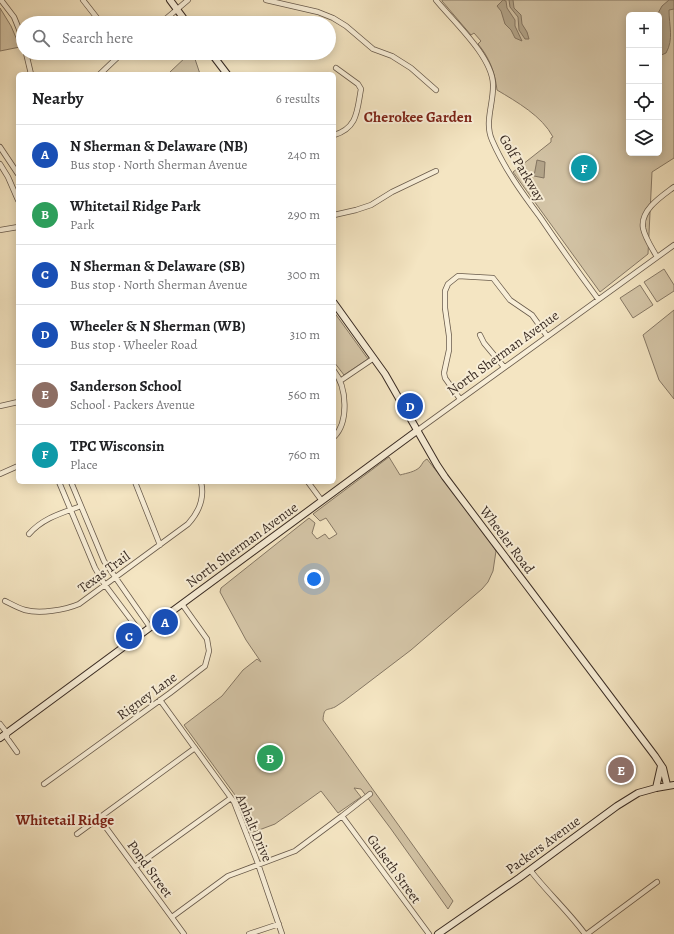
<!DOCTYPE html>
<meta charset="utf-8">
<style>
body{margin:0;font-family:Alegreya,serif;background:#f6f6f6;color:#202124}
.controls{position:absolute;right:12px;top:12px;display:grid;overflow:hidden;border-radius:6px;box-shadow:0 2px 10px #0003}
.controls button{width:36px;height:36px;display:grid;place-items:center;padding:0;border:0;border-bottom:1px solid #e0e0e0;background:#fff;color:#202124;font:20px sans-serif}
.you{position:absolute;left:314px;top:579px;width:14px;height:14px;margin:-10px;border:3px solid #fff;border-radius:50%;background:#1a73e8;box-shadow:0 0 0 6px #1a73e833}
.badge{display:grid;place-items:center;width:26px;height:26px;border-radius:50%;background:#8f2418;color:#fff;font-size:13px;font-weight:700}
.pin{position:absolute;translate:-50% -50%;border:2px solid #fff;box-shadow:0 1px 4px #0006}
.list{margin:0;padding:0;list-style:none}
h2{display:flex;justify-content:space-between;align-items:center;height:52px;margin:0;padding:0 16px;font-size:17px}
h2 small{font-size:13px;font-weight:400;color:#757577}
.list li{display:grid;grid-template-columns:26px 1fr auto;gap:12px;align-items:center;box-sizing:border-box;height:60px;padding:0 16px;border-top:1px solid #e0e0e0}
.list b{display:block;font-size:15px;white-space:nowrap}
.list p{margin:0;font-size:13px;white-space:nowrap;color:#757577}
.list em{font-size:13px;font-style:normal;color:#757577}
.icon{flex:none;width:22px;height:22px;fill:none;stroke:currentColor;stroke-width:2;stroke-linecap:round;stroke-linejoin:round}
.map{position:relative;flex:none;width:674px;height:934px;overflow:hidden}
.search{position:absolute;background:#fff;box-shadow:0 2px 10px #0003;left:16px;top:16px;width:320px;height:44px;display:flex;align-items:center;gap:10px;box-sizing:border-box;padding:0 14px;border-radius:22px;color:#757577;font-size:15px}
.panel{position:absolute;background:#fff;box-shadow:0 2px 10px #0003;left:16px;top:72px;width:320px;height:412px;border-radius:6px}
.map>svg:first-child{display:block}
.green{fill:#d4c5a7;stroke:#867865;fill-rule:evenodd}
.water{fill:#b4a68c;stroke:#837562}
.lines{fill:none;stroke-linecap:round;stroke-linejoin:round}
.street-casing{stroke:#685a4b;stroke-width:6}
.secondary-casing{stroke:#392b23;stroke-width:8}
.street{stroke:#f8eed7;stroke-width:4.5}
.secondary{stroke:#f8eed7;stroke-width:6}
.labels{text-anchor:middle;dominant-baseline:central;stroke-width:4;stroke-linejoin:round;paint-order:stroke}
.street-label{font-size:14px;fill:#392b23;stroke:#f8eed7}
.neighbourhood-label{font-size:15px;font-weight:bold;fill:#7a1f14;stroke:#f8eed7}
</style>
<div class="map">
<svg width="674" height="934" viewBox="0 0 674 934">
<rect width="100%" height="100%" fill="#f4e5c2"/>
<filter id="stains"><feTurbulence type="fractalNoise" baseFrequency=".005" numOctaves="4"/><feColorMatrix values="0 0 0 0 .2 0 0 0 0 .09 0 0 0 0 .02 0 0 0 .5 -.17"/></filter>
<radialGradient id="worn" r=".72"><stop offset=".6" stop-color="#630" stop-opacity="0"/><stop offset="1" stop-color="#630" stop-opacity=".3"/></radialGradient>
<path class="green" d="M442,0h232v158l-22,14 -4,82 -48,38 -87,-120 38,-30v-4l2,-1c-11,-21 -36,-35 -56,-47 -2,-18 -8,-33 -19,-46l3,-3 -7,-8 -3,2 -29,-34zM629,15h30v138h-30z
M0,8l11,18 9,21 -20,4z
M188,55l6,1 6,18h-28l-2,-2z
M664,269l10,16v6l-17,11 -13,-20z
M640,285l13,20 -20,13 -13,-20z
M674,310v89l-15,-19 -16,-45z
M334,312l34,47 -24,16 -10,-13z
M389,457l11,18c7,-2 15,-3 20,-8 3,-4 3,-6 7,-8l63,81 6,11 -3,20 -5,11 -6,7 -71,61 -67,51c-3,2 -6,4 -9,6 -9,4 -11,0 -12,13l130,181 -5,8 -57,-80 -30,-40 -7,-1 7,9 -23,16 -17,-22 -46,33 -24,9 -16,-38 -51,-70 38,-29 21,-26 14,-11 4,3 -15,-22 -26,-48 1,-4 88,-70 6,5 -3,10 5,6 8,-5 4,5 8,-5 -11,-16 -6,3 -7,-7z"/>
<path class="water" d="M503,0l3,1 1,7 8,12v6l7,15 -7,-3 -4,-8 -6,-6 -4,-13 -4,-5z
M509,0h4l1,8 7,7 1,9 5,8 2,7h-4l-6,-9 -1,-13 -8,-10z
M669,0h5v9l-5,1c0,16 5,29 -3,43l-7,3v-41h-2l5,-9z
M537,160l8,2 -1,16 -10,-2z"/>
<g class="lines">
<defs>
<path id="street" d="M1,0l13,17 9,22
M83,0l18,23
M266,0l52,12 15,6 13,8 27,23 19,7 19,12 25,22
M436,0c17,21 56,56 57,84 1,19 -9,38 -1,56 12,28 30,53 48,77 19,28 38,55 58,82
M161,23l27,-23
M26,53l5,21
M100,74l22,-21
M334,135c24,-7 23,-25 27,-46l-3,-5 -22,-16
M0,147l18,27
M0,164l8,13 10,23
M334,215l22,-5 15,-5 21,-13 44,-21
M0,230l18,-3
M657,257c-5,-9 -12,-19 -14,-29 -3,-18 19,-32 31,-41
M480,335l4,8 20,24
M334,371c13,16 15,51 0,66
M340,381l34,-23
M460,399l-15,-21 -1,-5 5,-23v-14l-4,-28v-17l3,-7 10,-8 35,2 17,22 22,15 15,21
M0,406l18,-4
M418,430l256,-185
M0,474l18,-8
M59,482l36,86 10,17 36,48
M71,482l33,79 46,66
M135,482l25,63
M308,482l14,19
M29,534c14,-16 33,-21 52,-28
M5,601c6,3 13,7 20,9 15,4 40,0 54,-6l109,-80c11,-12 17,-25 13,-42
M160,700l74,102 23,59 25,73
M0,724l7,9v5l10,14
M44,784l126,-91 35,-27 4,-15 -2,-12 -25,-35
M342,816l87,118
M99,818l85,116
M77,834l118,-86
M135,867l96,-69
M530,870c17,22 38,41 55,64
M172,917l56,-41 67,-25 47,-35 28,-22
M249,934l30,-10
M587,934l70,-52"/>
<path id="secondary" d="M170,0l17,23
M211,53l16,21
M334,303l51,71 52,91 8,12 210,279 8,12 4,17
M0,738l418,-308
M656,788l5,-22
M438,934l81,-56 98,-72 21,-13 18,-5 18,-3"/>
</defs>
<use href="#street" class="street-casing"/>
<use href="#secondary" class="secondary-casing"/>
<use href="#street" class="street"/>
<use href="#secondary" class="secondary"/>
</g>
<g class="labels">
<g class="street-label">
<text transform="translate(522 168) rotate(59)">Golf Parkway</text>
<text transform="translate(503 353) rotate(-36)">North Sherman Avenue</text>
<text transform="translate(507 540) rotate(53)">Wheeler Road</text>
<text transform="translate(242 545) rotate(-36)">North Sherman Avenue</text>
<text transform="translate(104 572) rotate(-36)">Texas Trail</text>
<text transform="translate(147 696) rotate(-36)">Rigney Lane</text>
<text transform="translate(254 828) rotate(67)">Anhalt Drive</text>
<text transform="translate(543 845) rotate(-36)">Packers Avenue</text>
<text transform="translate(150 869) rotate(54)">Pond Street</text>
<text transform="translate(394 869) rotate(54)">Gulseth Street</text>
</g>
<g class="neighbourhood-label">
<text x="418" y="117">Cherokee Garden</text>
<text x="65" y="820">Whitetail Ridge</text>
</g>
</g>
<rect width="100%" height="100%" filter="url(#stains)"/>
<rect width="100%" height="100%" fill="url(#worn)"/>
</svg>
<div class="controls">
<button>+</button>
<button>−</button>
<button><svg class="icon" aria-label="locate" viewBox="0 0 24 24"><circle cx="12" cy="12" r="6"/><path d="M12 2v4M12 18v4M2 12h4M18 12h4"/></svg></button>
<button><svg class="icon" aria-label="layers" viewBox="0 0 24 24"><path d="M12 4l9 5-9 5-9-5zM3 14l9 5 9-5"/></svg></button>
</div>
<div class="you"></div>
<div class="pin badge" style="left:165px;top:622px;background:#1a4fb4">A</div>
<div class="pin badge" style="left:270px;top:758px;background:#2e9e5b">B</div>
<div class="pin badge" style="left:129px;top:636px;background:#1a4fb4">C</div>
<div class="pin badge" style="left:410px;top:406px;background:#1a4fb4">D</div>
<div class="pin badge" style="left:621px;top:770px;background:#8d6e63">E</div>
<div class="pin badge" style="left:584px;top:168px;background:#0f9aa8">F</div>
<div class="search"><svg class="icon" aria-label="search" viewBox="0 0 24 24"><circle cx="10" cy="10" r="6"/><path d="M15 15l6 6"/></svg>Search here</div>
<section class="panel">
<h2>Nearby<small>6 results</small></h2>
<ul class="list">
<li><span class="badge" style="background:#1a4fb4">A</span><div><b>N Sherman &amp; Delaware (NB)</b><p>Bus stop · North Sherman Avenue</p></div><em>240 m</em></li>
<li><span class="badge" style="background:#2e9e5b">B</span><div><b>Whitetail Ridge Park</b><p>Park</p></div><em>290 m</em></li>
<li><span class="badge" style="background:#1a4fb4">C</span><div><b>N Sherman &amp; Delaware (SB)</b><p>Bus stop · North Sherman Avenue</p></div><em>300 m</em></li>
<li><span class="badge" style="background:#1a4fb4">D</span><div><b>Wheeler &amp; N Sherman (WB)</b><p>Bus stop · Wheeler Road</p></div><em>310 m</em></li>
<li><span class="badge" style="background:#8d6e63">E</span><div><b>Sanderson School</b><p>School · Packers Avenue</p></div><em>560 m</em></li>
<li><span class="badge" style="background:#0f9aa8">F</span><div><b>TPC Wisconsin</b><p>Place</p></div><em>760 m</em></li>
</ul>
</section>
</div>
